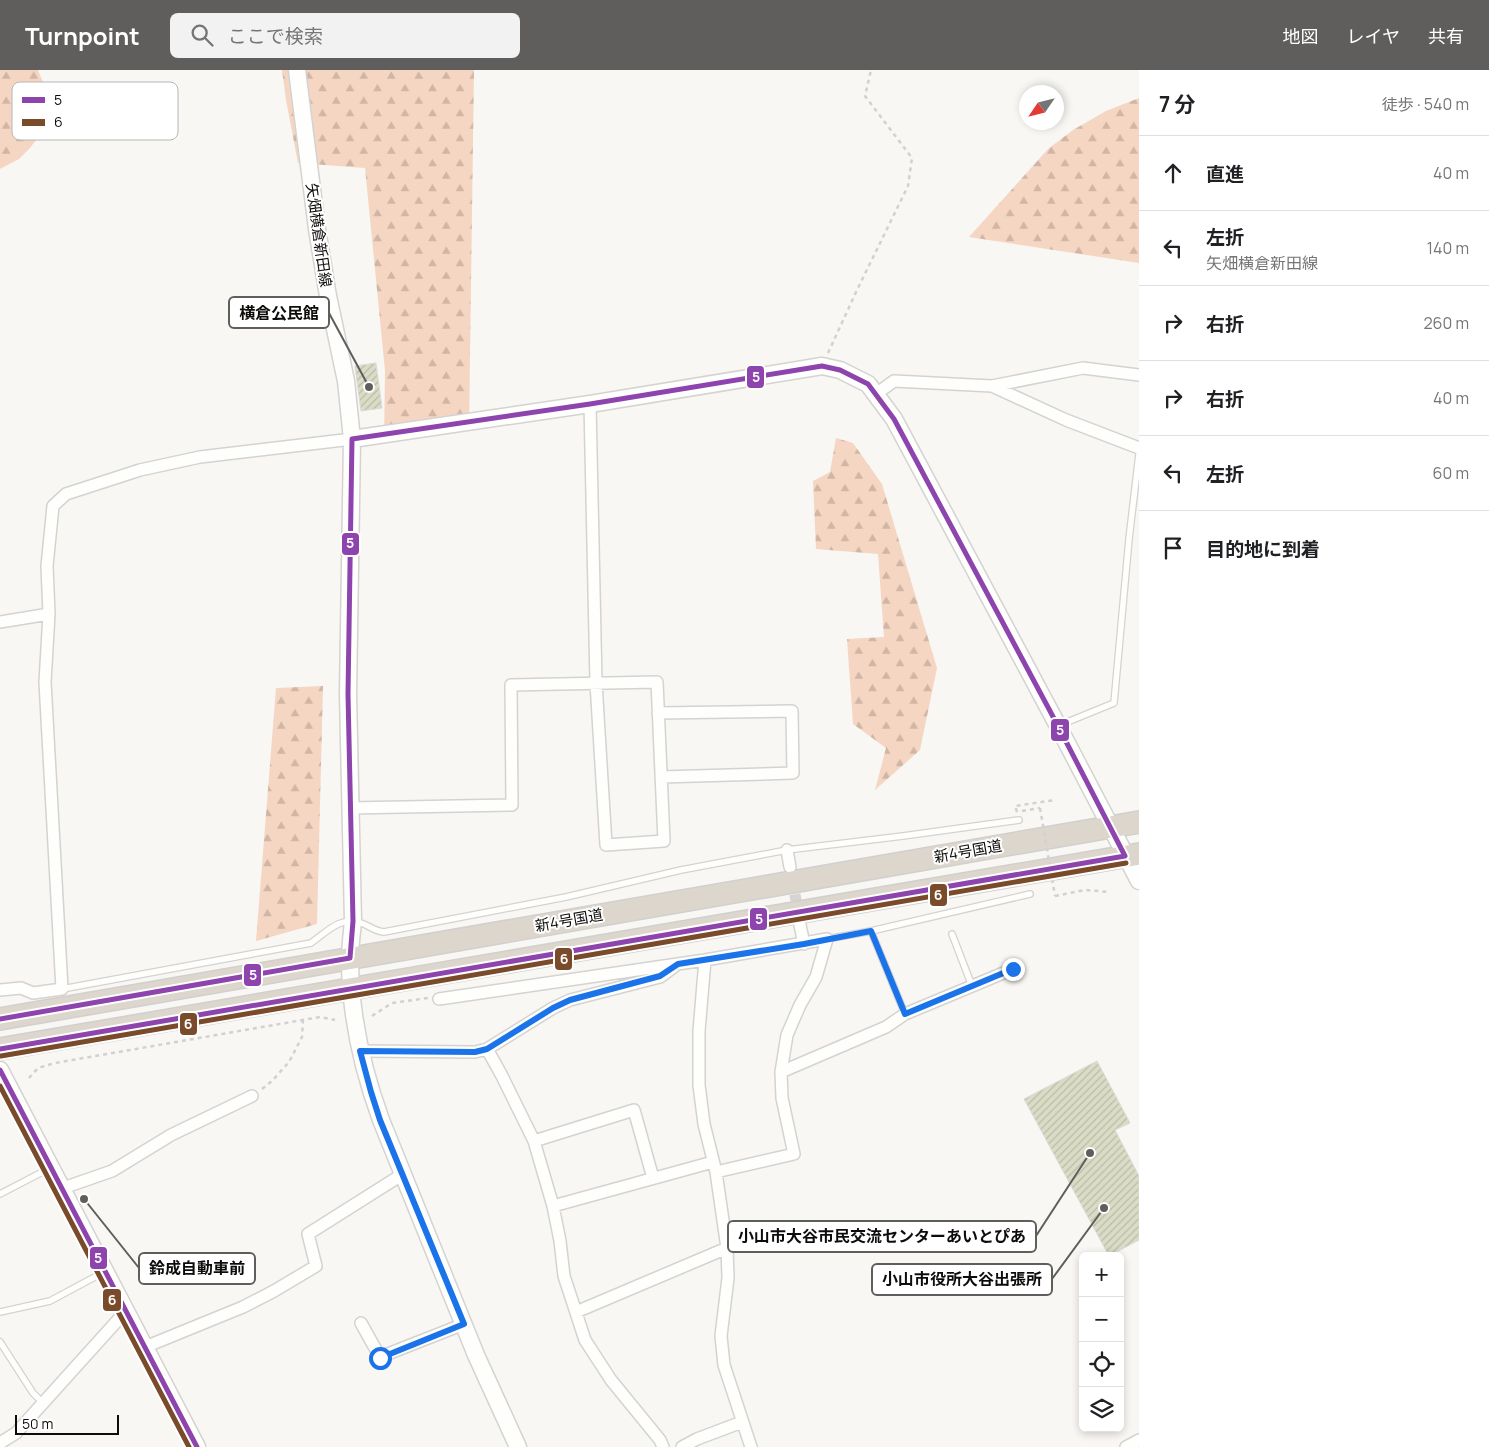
<!DOCTYPE html>
<html lang="ja">
<meta charset="utf-8">
<style>
body{margin:0;font-family:Manrope,"Noto Sans JP",sans-serif;background:#f2f2f2;color:#202124}
.controls{position:absolute;right:15px;bottom:15px;display:grid;overflow:hidden;border-radius:8px;box-shadow:0 2px 8px #0003}
.controls button{width:45px;height:45px;display:grid;place-items:center;padding:0;border:0;border-bottom:1px solid #e0e0e0;background:#fff;color:#202124;font:25px sans-serif}
.compass{position:absolute;left:1019px;top:15px;width:45px;height:45px;border-radius:50%;background:#fff;box-shadow:0 2px 8px #0003;rotate:235deg}
.scale{position:absolute;left:15px;bottom:12px;width:104px;box-sizing:border-box;padding-left:5px;border:2px solid #0d0c0a;border-top:0;font-size:14px;line-height:18px;white-space:nowrap;color:#0d0c0a;-webkit-text-stroke:4px #fff;paint-order:stroke}
.stop{position:absolute;width:15px;height:15px;margin:-11px;border:4px solid #1a73e8;border-radius:50%;background:#fff}
.stop.end{background:#1a73e8;border-color:#fff;box-shadow:0 1px 5px #0008}
.list{margin:0;padding:0;list-style:none}
h2{display:flex;justify-content:space-between;align-items:center;height:65px;margin:0;padding:0 20px;font-size:21px}
h2 small{font-size:16px;font-weight:400;color:#757577}
.list li{display:grid;grid-template-columns:32px 1fr auto;gap:15px;align-items:center;box-sizing:border-box;height:75px;padding:0 20px;border-top:1px solid #e0e0e0}
.list b{display:block;font-size:19px;white-space:nowrap}
.list p{margin:0;font-size:16px;white-space:nowrap;color:#757577}
.list em{font-size:16px;font-style:normal;color:#757577}
.icon{flex:none;width:28px;height:28px;fill:none;stroke:currentColor;stroke-width:2;stroke-linecap:round;stroke-linejoin:round}
.map{position:relative;flex:none;width:1139px;height:1377px;overflow:hidden}
header{display:flex;align-items:center;gap:30px;box-sizing:border-box;height:70px;padding:0 25px;background:#5f5e5c;color:#fff}
header strong{font-size:24px}
nav{display:flex;gap:28px;margin-inline-start:auto;font-size:18px}
.search{width:350px;height:45px;background:#f2f2f2;display:flex;align-items:center;gap:12px;box-sizing:border-box;padding:0 18px;border-radius:8px;color:#757577;font-size:19px}
main{display:flex}
aside{flex:1;background:#fff}
.map>svg:first-child{display:block}
.forest{fill:url(#forest-firs)}
.building{fill:url(#building-hatch);stroke:#dbdbd8}
.lines{fill:none;stroke-linecap:round;stroke-linejoin:round}
.street-tunnel{stroke:#d5d4d0;stroke-width:11;stroke-dasharray:11 5.5;stroke-linecap:butt}
.lane-casing{stroke:#d4d3d0;stroke-width:8}
.street-casing{stroke:#d4d3d0;stroke-width:14}
.secondary-casing{stroke:#d4d3d0;stroke-width:19}
.highway-casing{stroke:#d1d0cf;stroke-width:24}
.path{stroke:#d1d1d0;stroke-width:2.5;stroke-dasharray:4 4;stroke-linecap:butt}
.lane{stroke:#fefefd;stroke-width:5.5}
.street{stroke:#fefefd;stroke-width:11}
.secondary{stroke:#fefefd;stroke-width:16}
.highway{stroke:#ddd6cd;stroke-width:21}
.path-bridge{stroke:#d1d1d0;stroke-width:2.5;stroke-dasharray:4 4;stroke-linecap:butt}
.bus-1-casing{stroke:#fff;stroke-width:9}
.bus-2-casing{stroke:#fff;stroke-width:9}
.bus-1{stroke:#8e44ad;stroke-width:5}
.bus-2{stroke:#7a4b2a;stroke-width:5}
.route{stroke:#1a73e8;stroke-width:6}
.labels{text-anchor:middle;dominant-baseline:central;stroke-width:4;stroke-linejoin:round;paint-order:stroke}
.street-label{font-size:15px;fill:#0d0c0a;stroke:#fff}
.key{fill:#fff;stroke:#b6b6b6;stroke-width:1}
.key-label{font-size:14px;fill:#0d0c0a}
.leader{fill:none;stroke:#5f5e5c;stroke-width:2}
.callout-dot{fill:#5f5e5c;stroke:#fff;stroke-width:2}
.callout{fill:#fff;stroke:#5f5e5c;stroke-width:2}
.callout-label{font-size:16px;text-anchor:middle;font-weight:bold;fill:#0d0c0a}
.line-badge{stroke:#fff;stroke-width:2}
.badge-label{font-size:14px;text-anchor:middle;font-weight:bold;fill:#fff}
</style>
<header>
<strong>Turnpoint</strong>
<div class="search"><svg class="icon" aria-label="search" viewBox="0 0 24 24"><circle cx="10" cy="10" r="6"/><path d="M15 15l6 6"/></svg>ここで検索</div>
<nav><a>地図</a><a>レイヤ</a><a>共有</a></nav>
</header>
<main>
<div class="map">
<svg width="1139" height="1377" viewBox="0 0 1139 1377">
<defs>
<pattern id="forest-firs" width="22" height="20" patternUnits="userSpaceOnUse" patternTransform="scale(1.25)"><rect width="22" height="20" fill="#f5d6c3"/><path d="M5 1l3.5 6h-7zM16 11l3.5 6h-7z" fill="#d1b6a6"/></pattern>
<pattern id="building-hatch" width="6" height="6" patternUnits="userSpaceOnUse" patternTransform="scale(1.25)"><rect width="6" height="6" fill="#dadcc6"/><path d="M-1 1l2-2M0 6l6-6M5 7l2-2" fill="none" stroke="#babca9"/></pattern>
</defs>
<rect width="100%" height="100%" fill="#f8f7f3"/>
<path class="forest" d="M0,0h38l16,39 -2,10 -22,29 -11,11 -19,10z
M282,0h192l-5,360 -85,11 1,-70 -20,-203 -67,-5 -12,-63z
M1139,28v165l-170,-26 79,-88 25,-19 33,-19z
M836,368l17,5 29,41 55,184 -17,82 -45,40 11,-42 -33,-24 -6,-85 37,-2 -6,-83 -62,-5 -3,-68 17,-9z
M323,616l-6,238 -61,17 20,-253z"/>
<path class="building" d="M376,293l6,45 -21,3 -6,-45z
M1097,991l33,62 -15,7 24,46v64l-30,16 -85,-157z"/>
<g class="lines">
<path class="street-tunnel" d="M792,808l7,39"/>
<defs>
<path id="lane" d="M1060,655l54,-22 15,-164 10,-85
M871,861l34,83
M952,864l20,52
M827,869l44,-8 159,-37
M62,919l249,-46c17,-12 29,-27 50,-20 9,3 13,8 23,9l182,-35 115,-27 106,-20 116,-14 116,-16
M0,1124l50,-26
M0,1242l50,-11 54,-29
M0,1272l33,51 10,10"/>
<path id="street" d="M992,316l74,34 73,28
M876,324l18,-13 98,5 91,-18 56,7
M0,552l49,-8
M658,643l134,-2 1,62 -132,4
M350,738l162,-3 -1,-120 146,-3 7,159 -58,4 -10,-162 -6,-279
M787,780l3,17
M800,855l4,19
M705,890l-6,71v54l5,39 12,48 11,76 1,30 -7,58 3,29 27,82
M0,920l21,-2 12,5 29,-4 -17,-307 4,-68 -2,-48 6,-60 13,-12 74,-24 60,-13 152,-18
M439,929l266,-39 122,-21 -11,38 -16,28 -13,30 -6,37 1,26 12,56 -78,18
M487,979l15,27 32,65 19,65 7,35 4,35 21,64 26,40 49,60 3,7
M360,981l115,1 12,-3 66,-41 17,-8 90,-23 15,-11
M781,1002l105,-45 19,-13 108,-45
M534,1071l100,-31 19,68
M63,1118l49,-17 59,-36 81,-39
M553,1136l160,-44
M576,1242l151,-64
M361,1253l19,34 84,-33
M145,1277l98,-40 31,-16 42,-25 -8,-32 95,-60
M0,1373l16,-10 110,-122
M682,1377l15,-8 45,-17
M1126,1377l13,-7"/>
<path id="secondary" d="M297,0l20,159 11,67 18,85 6,58 -4,255 5,227c-1,12 -3,25 -3,38 0,55 12,109 31,161l95,235 42,92
M352,369l238,-35 232,-38 18,4 28,14 26,35 164,307 81,155
M0,1000l197,377"/>
<path id="highway" d="M0,949l1139,-197
M0,979l1139,-195"/>
</defs>
<use href="#lane" class="lane-casing"/>
<use href="#street" class="street-casing"/>
<use href="#secondary" class="secondary-casing"/>
<use href="#highway" class="highway-casing"/>
<path class="path" d="M828,283l29,-63 51,-104 4,-28 -47,-62 6,-26
M1022,741l18,-3
M1017,742l-2,-6 40,-6
M1055,826l30,-6 25,2
M372,946l20,-13 36,-5
M29,1008l9,-10 17,-5 265,-46 15,3
M262,1019l10,-8 17,-19 13,-25 1,-17"/>
<use href="#lane" class="lane"/>
<use href="#street" class="street"/>
<use href="#secondary" class="secondary"/>
<use href="#highway" class="highway"/>
<path class="path-bridge" d="M1040,738l15,88"/>
<defs>
<path id="bus-1" d="M0,949l350,-61 3,-37 -5,-227 4,-255 238,-35 232,-38 18,4 28,14 26,35 164,307 67,130 -1125,193
M0,1000l197,377"/>
<path id="bus-2" d="M1,986l1125,-193
M0,1016l189,361"/>
</defs>
<use href="#bus-1" class="bus-1-casing"/>
<use href="#bus-2" class="bus-2-casing"/>
<use href="#bus-1" class="bus-1"/>
<use href="#bus-2" class="bus-2"/>
</g>
<g class="lines">
<path class="route" d="M380,1288l84,-34 -84,-204 -9,-28 -11,-41 115,1 12,-3 66,-41 17,-8 90,-24 18,-12 126,-20 67,-13 34,83 108,-45"/>
</g>
<g class="labels">
<g class="street-label">
<text transform="translate(319 165) rotate(82)">矢畑横倉新田線</text>
<text transform="translate(968 781) rotate(-10)">新4号国道</text>
<text transform="translate(569 850) rotate(-10)">新4号国道</text>
</g>
</g>
<rect x="12" y="12" width="166" height="58" rx="8" class="key"/>
<rect x="22" y="27" width="23" height="6" fill="#8e44ad"/>
<rect x="22" y="49" width="23" height="7" fill="#7a4b2a"/>
<g class="key-label">
<text x="54" y="35">5</text>
<text x="54" y="57">6</text>
</g>
<path class="leader" d="M369 317L329 243M1090 1083L1036 1166M84 1129L139 1198M1104 1138L1052 1209"/>
<g class="callout-dot">
<circle cx="369" cy="317" r="5"/>
<circle cx="1090" cy="1083" r="5"/>
<circle cx="84" cy="1129" r="5"/>
<circle cx="1104" cy="1138" r="5"/>
</g>
<g class="callout">
<rect x="229" y="227" width="100" height="31" rx="5"/>
<rect x="728" y="1151" width="308" height="31" rx="5"/>
<rect x="139" y="1183" width="116" height="31" rx="5"/>
<rect x="872" y="1194" width="180" height="31" rx="5"/>
</g>
<g class="callout-label">
<text x="279" y="249">横倉公民館</text>
<text x="882" y="1172">小山市大谷市民交流センターあいとぴあ</text>
<text x="197" y="1204">鈴成自動車前</text>
<text x="962" y="1215">小山市役所大谷出張所</text>
</g>
<g class="line-badge">
<rect x="746" y="295" width="19" height="24" rx="5" fill="#8e44ad"/>
<rect x="341" y="462" width="19" height="24" rx="5" fill="#8e44ad"/>
<rect x="1050" y="648" width="20" height="24" rx="5" fill="#8e44ad"/>
<rect x="929" y="813" width="19" height="24" rx="5" fill="#7a4b2a"/>
<rect x="749" y="837" width="19" height="24" rx="5" fill="#8e44ad"/>
<rect x="554" y="877" width="19" height="24" rx="5" fill="#7a4b2a"/>
<rect x="243" y="893" width="19" height="24" rx="5" fill="#8e44ad"/>
<rect x="179" y="942" width="19" height="24" rx="5" fill="#7a4b2a"/>
<rect x="89" y="1176" width="19" height="24" rx="5" fill="#8e44ad"/>
<rect x="102" y="1218" width="20" height="24" rx="5" fill="#7a4b2a"/>
</g>
<g class="badge-label">
<text x="756" y="312">5</text>
<text x="350" y="478">5</text>
<text x="1060" y="665">5</text>
<text x="938" y="830">6</text>
<text x="759" y="854">5</text>
<text x="564" y="894">6</text>
<text x="253" y="910">5</text>
<text x="188" y="959">6</text>
<text x="98" y="1193">5</text>
<text x="112" y="1235">6</text>
</g>
</svg>
<div class="controls">
<button>+</button>
<button>−</button>
<button><svg class="icon" aria-label="locate" viewBox="0 0 24 24"><circle cx="12" cy="12" r="6"/><path d="M12 2v4M12 18v4M2 12h4M18 12h4"/></svg></button>
<button><svg class="icon" aria-label="layers" viewBox="0 0 24 24"><path d="M12 4l9 5-9 5-9-5zM3 14l9 5 9-5"/></svg></button>
</div>
<svg class="compass" viewBox="-18 -18 36 36"><path d="M0-13l5 13h-10z" fill="#e53935"/><path d="M0 13l5-13h-10z" fill="#757577"/></svg>
<div class="scale">50 m</div>
<div class="stop" style="left:380px;top:1288px"></div>
<div class="stop end" style="left:1013px;top:899px"></div>
</div>
<aside>
<h2>7 分<small>徒歩 · 540 m</small></h2>
<ul class="list">
<li><svg class="icon" aria-label="ahead" viewBox="0 0 24 24"><path d="M12 20V5M6 11l6-6 6 6"/></svg><div><b>直進</b></div><em>40 m</em></li>
<li><svg class="icon" aria-label="left" viewBox="0 0 24 24"><path d="M17 20v-9H6M10 6l-5 5 5 5"/></svg><div><b>左折</b><p>矢畑横倉新田線</p></div><em>140 m</em></li>
<li><svg class="icon" aria-label="right" viewBox="0 0 24 24"><path d="M7 20v-9h11M14 6l5 5-5 5"/></svg><div><b>右折</b></div><em>260 m</em></li>
<li><svg class="icon" aria-label="right" viewBox="0 0 24 24"><path d="M7 20v-9h11M14 6l5 5-5 5"/></svg><div><b>右折</b></div><em>40 m</em></li>
<li><svg class="icon" aria-label="left" viewBox="0 0 24 24"><path d="M17 20v-9H6M10 6l-5 5 5 5"/></svg><div><b>左折</b></div><em>60 m</em></li>
<li><svg class="icon" aria-label="arrive" viewBox="0 0 24 24"><path d="M6 21V4h12l-3 4 3 4H6"/></svg><div><b>目的地に到着</b></div></li>
</ul>
</aside>
</main>
